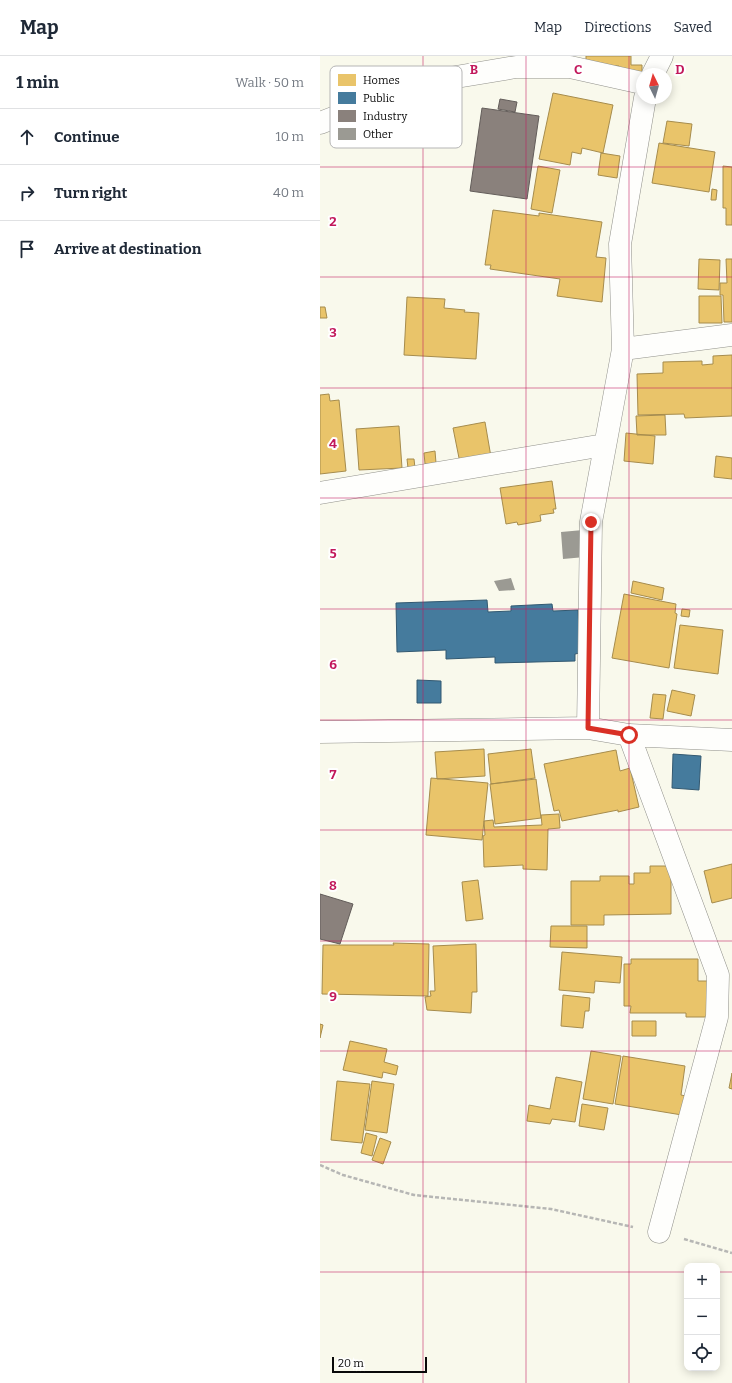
<!DOCTYPE html>
<meta charset="utf-8">
<style>
body{margin:0;font-family:Bitter,serif;background:#f6f6f7;color:#1f2937}
.controls{position:absolute;right:12px;bottom:12px;display:grid;overflow:hidden;border-radius:8px;box-shadow:0 2px 10px #0003}
.controls button{width:36px;height:36px;display:grid;place-items:center;padding:0;border:0;border-bottom:1px solid #e0e1e3;background:#fff;color:#1f2937;font:20px sans-serif}
.compass{position:absolute;left:316px;top:12px;width:36px;height:36px;border-radius:50%;background:#fff;box-shadow:0 2px 10px #0003;rotate:355deg}
.scale{position:absolute;left:12px;bottom:10px;width:95px;box-sizing:border-box;padding-left:4px;border:2px solid #090909;border-top:0;font-size:11px;line-height:14px;white-space:nowrap;color:#090909;-webkit-text-stroke:3px #fff;paint-order:stroke}
.stop{position:absolute;width:12px;height:12px;margin:-9px;border:3px solid #d93025;border-radius:50%;background:#fff}
.stop.end{background:#d93025;border-color:#fff;box-shadow:0 1px 4px #0008}
.list{margin:0;padding:0;list-style:none}
h2{display:flex;justify-content:space-between;align-items:center;height:52px;margin:0;padding:0 16px;font-size:17px}
h2 small{font-size:13px;font-weight:400;color:#747a83}
.list li{display:grid;grid-template-columns:26px 1fr auto;gap:12px;align-items:center;box-sizing:border-box;height:56px;padding:0 16px;border-top:1px solid #e0e1e3}
.list b{display:block;font-size:15px;white-space:nowrap}
.list em{font-size:13px;font-style:normal;color:#747a83}
.icon{flex:none;width:22px;height:22px;fill:none;stroke:currentColor;stroke-width:2;stroke-linecap:round;stroke-linejoin:round}
.map{position:relative;flex:none;width:412px;height:1327px;overflow:hidden}
header{display:flex;align-items:center;gap:24px;box-sizing:border-box;height:56px;padding:0 20px;background:#fff;border-bottom:1px solid #e0e1e3}
header strong{font-size:19px}
nav{display:flex;gap:22px;margin-inline-start:auto;font-size:14px}
main{display:flex}
aside{flex:1;background:#fff}
.map>svg:first-child{display:block}
.homes{fill:#e9c46a;stroke:#a68c4d}
.public{fill:#457b9d;stroke:#335971}
.industry{fill:#8a817c;stroke:#635d5a}
.building{fill:#9b9a93}
.lines{fill:none;stroke-linecap:round;stroke-linejoin:round}
.minor-casing{stroke:#91918b;stroke-width:23}
.path{stroke:#b6b6b4;stroke-width:2.5;stroke-dasharray:4 2;stroke-linecap:butt}
.minor{stroke:#fefefc;stroke-width:22}
.route{stroke:#d93025;stroke-width:5}
.grid{fill:none;stroke:#c2185b;stroke-width:1;stroke-opacity:0.55}
.key{fill:#fff;stroke:#b5b5b5;stroke-width:1}
.key-label{font-size:11px;fill:#090909}
.grid-label{font-size:13px;text-anchor:middle;font-weight:bold;fill:#c2185b;stroke:#fff;stroke-width:4;stroke-linejoin:round;paint-order:stroke}
</style>
<header>
<strong>Map</strong>
<nav><a>Map</a><a>Directions</a><a>Saved</a></nav>
</header>
<main>
<aside>
<h2>1 min<small>Walk · 50 m</small></h2>
<ul class="list">
<li><svg class="icon" aria-label="ahead" viewBox="0 0 24 24"><path d="M12 20V5M6 11l6-6 6 6"/></svg><div><b>Continue</b></div><em>10 m</em></li>
<li><svg class="icon" aria-label="right" viewBox="0 0 24 24"><path d="M7 20v-9h11M14 6l5 5-5 5"/></svg><div><b>Turn right</b></div><em>40 m</em></li>
<li><svg class="icon" aria-label="arrive" viewBox="0 0 24 24"><path d="M6 21V4h12l-3 4 3 4H6"/></svg><div><b>Arrive at destination</b></div></li>
</ul>
</aside>
<div class="map">
<svg width="412" height="1327" viewBox="0 0 412 1327">
<rect width="100%" height="100%" fill="#f9f9ec"/>
<path class="homes" d="M266,0h45v9h11v10l-23,-1v-8l-33,-1z
M233,37l60,12 -10,48 -21,-5 -1,6 -9,-2 -2,13 -31,-6z
M347,65l25,3 -3,22 -26,-3z
M339,87l56,9 -6,40 -57,-9z
M281,97l19,3 -3,22 -19,-3z
M218,110l22,4 -8,43 -21,-4z
M403,110l9,1v58h-6v-17h-3z
M392,133l5,1 -1,10h-5z
M173,154l46,6v-3l63,9 -6,35 10,1 -4,44 -45,-6 3,-17 -70,-10 1,-4h-6z
M379,203l21,1 -1,30 -21,-1z
M406,203h6v63h-8l-1,-27h-3v-12h7z
M379,240h22l1,27h-23z
M87,241l38,2 -1,9 21,2 -1,2 15,1 -3,46 -72,-4z
M0,251h5l2,11h-7z
M412,299v61l-47,2 -1,-4 -46,1 -1,-41 26,-1v-11l39,-1v4l11,-1v-8z
M9,338l1,7 9,-1 7,71 -26,3v-79z
M345,359l1,20h-29l-1,-19z
M165,366l6,35 -31,6 -7,-35z
M79,370l3,42 -43,2 -3,-41z
M306,377l29,3 -2,28 -29,-3z
M115,395l1,12 -11,1 -1,-11z
M396,400l16,2v21l-18,-2z
M87,403h7l1,9h-7z
M232,425l4,28h-3l1,4 -14,2 1,6 -23,4 -1,-3 -11,2 -6,-36z
M313,525l31,7 -2,12 -31,-7z
M304,538l52,10 -1,9 2,1 -8,54 -57,-10z
M362,553l8,1 -1,7 -8,-1z
M360,569l43,5 -5,44 -44,-6z
M352,634l23,5 -4,21 -24,-5z
M333,638l13,1 -3,24 -13,-1z
M164,693l1,27 -48,3 -2,-27z
M211,693l4,29 -44,6 -3,-30z
M296,694l4,21 10,-3 9,39 -21,5v-2l-56,11 -3,-11 -5,1 -10,-47z
M111,722l57,5 -6,57 -56,-5z
M216,723l5,39 -46,6 -5,-40z
M239,758l1,14 -12,1 -1,41 -24,-1v-4l-39,2 -1,-31 2,-1 -1,-14 9,-1 1,7 48,-2 -1,-10z
M412,808v34l-20,5 -8,-32z
M330,810h21v48l-67,1v10h-33v-44h29v-5h29v8h5v-11h16z
M158,824l5,39 -17,2 -4,-39z
M231,870h36v22l-37,-1z
M73,887l36,1 -1,52 -106,-2 1,-49h71z
M156,888l1,48h-5l-1,21 -44,-3 -2,-13 6,-1 -1,-5h5l-2,-45z
M242,896l60,5 -2,26 -25,-2 -1,12 -35,-3z
M311,903h67v22h11l1,36h-24v-4h-56l1,-7h-7v-42h7z
M243,939l27,3 -1,13h-4l-2,17 -22,-2z
M312,965h24v15h-24z
M0,968l3,1 -3,13z
M30,985l37,8 -3,13 14,4 -2,9 -13,-3 -1,6 -39,-8z
M271,995l30,5 -8,48 -30,-5z
M303,1000l62,10 -4,29 5,1 -4,19 -67,-11z
M412,1017v16l-3,-1z
M236,1021l26,5 -7,40 -23,-3 -2,5 -23,-3 2,-16 21,4z
M17,1025l33,3 -8,59 -31,-3z
M52,1025l22,3 -7,49 -22,-3z
M262,1048l26,4 -4,22 -25,-4z
M46,1077l11,3 -5,20 -11,-3z
M60,1082l11,4 -8,22 -11,-4z"/>
<path class="public" d="M167,544l1,12 23,-1v-5l41,-2 1,7 25,-1 2,43 -5,1v7l-80,2v-6l-49,2v-9l-49,2 -1,-49z
M97,624l24,1v22h-24z
M353,698l28,2 -2,34 -27,-2z"/>
<path class="industry" d="M180,43l17,3 -2,10 -17,-3z
M162,52l57,8 -12,83 -57,-8z
M0,838l33,10 -13,40 -20,-5z"/>
<path class="building" d="M263,474l2,27 -22,2 -2,-27z
M191,522l4,12 -16,1 -5,-10z"/>
<g class="lines">
<defs>
<path id="minor" d="M333,18l9,-18
M0,67l106,-41 90,-15h54l72,16
M303,293l109,-14
M0,437l284,-48
M268,672l3,-206 32,-173 -3,-105 25,-146
M0,676l268,-4 41,7 103,5
M309,679l89,240 -1,42 -58,215"/>
</defs>
<use href="#minor" class="minor-casing"/>
<path class="path" d="M0,1109l23,10 71,20 137,14 82,18
M364,1183l48,14"/>
<use href="#minor" class="minor"/>
</g>
<g class="lines">
<path class="route" d="M271,466l-3,206 41,7"/>
</g>
<path class="grid" d="M103,0v1327M206,0v1327M309,0v1327M0,111h412M0,221h412M0,332h412M0,442h412M0,553h412M0,664h412M0,774h412M0,885h412M0,995h412M0,1106h412M0,1216h367M397,1216h15"/>
<rect x="10" y="10" width="132" height="82" rx="6" class="key"/>
<rect x="18" y="18" width="18" height="12" fill="#e9c46a"/>
<rect x="18" y="36" width="18" height="12" fill="#457b9d"/>
<rect x="18" y="54" width="18" height="12" fill="#8a817c"/>
<rect x="18" y="72" width="18" height="12" fill="#9b9a93"/>
<g class="key-label">
<text x="43" y="28">Homes</text>
<text x="43" y="46">Public</text>
<text x="43" y="64">Industry</text>
<text x="43" y="82">Other</text>
</g>
<g class="grid-label">
<text x="154" y="18">B</text>
<text x="258" y="18">C</text>
<text x="360" y="18">D</text>
<text x="13" y="170">2</text>
<text x="13" y="281">3</text>
<text x="13" y="392">4</text>
<text x="13" y="502">5</text>
<text x="13" y="613">6</text>
<text x="13" y="723">7</text>
<text x="13" y="834">8</text>
<text x="13" y="945">9</text>
</g>
</svg>
<div class="controls">
<button>+</button>
<button>−</button>
<button><svg class="icon" aria-label="locate" viewBox="0 0 24 24"><circle cx="12" cy="12" r="6"/><path d="M12 2v4M12 18v4M2 12h4M18 12h4"/></svg></button>
</div>
<svg class="compass" viewBox="-18 -18 36 36"><path d="M0-13l5 13h-10z" fill="#e53935"/><path d="M0 13l5-13h-10z" fill="#747a83"/></svg>
<div class="scale">20 m</div>
<div class="stop" style="left:309px;top:679px"></div>
<div class="stop end" style="left:271px;top:466px"></div>
</div>
</main>
